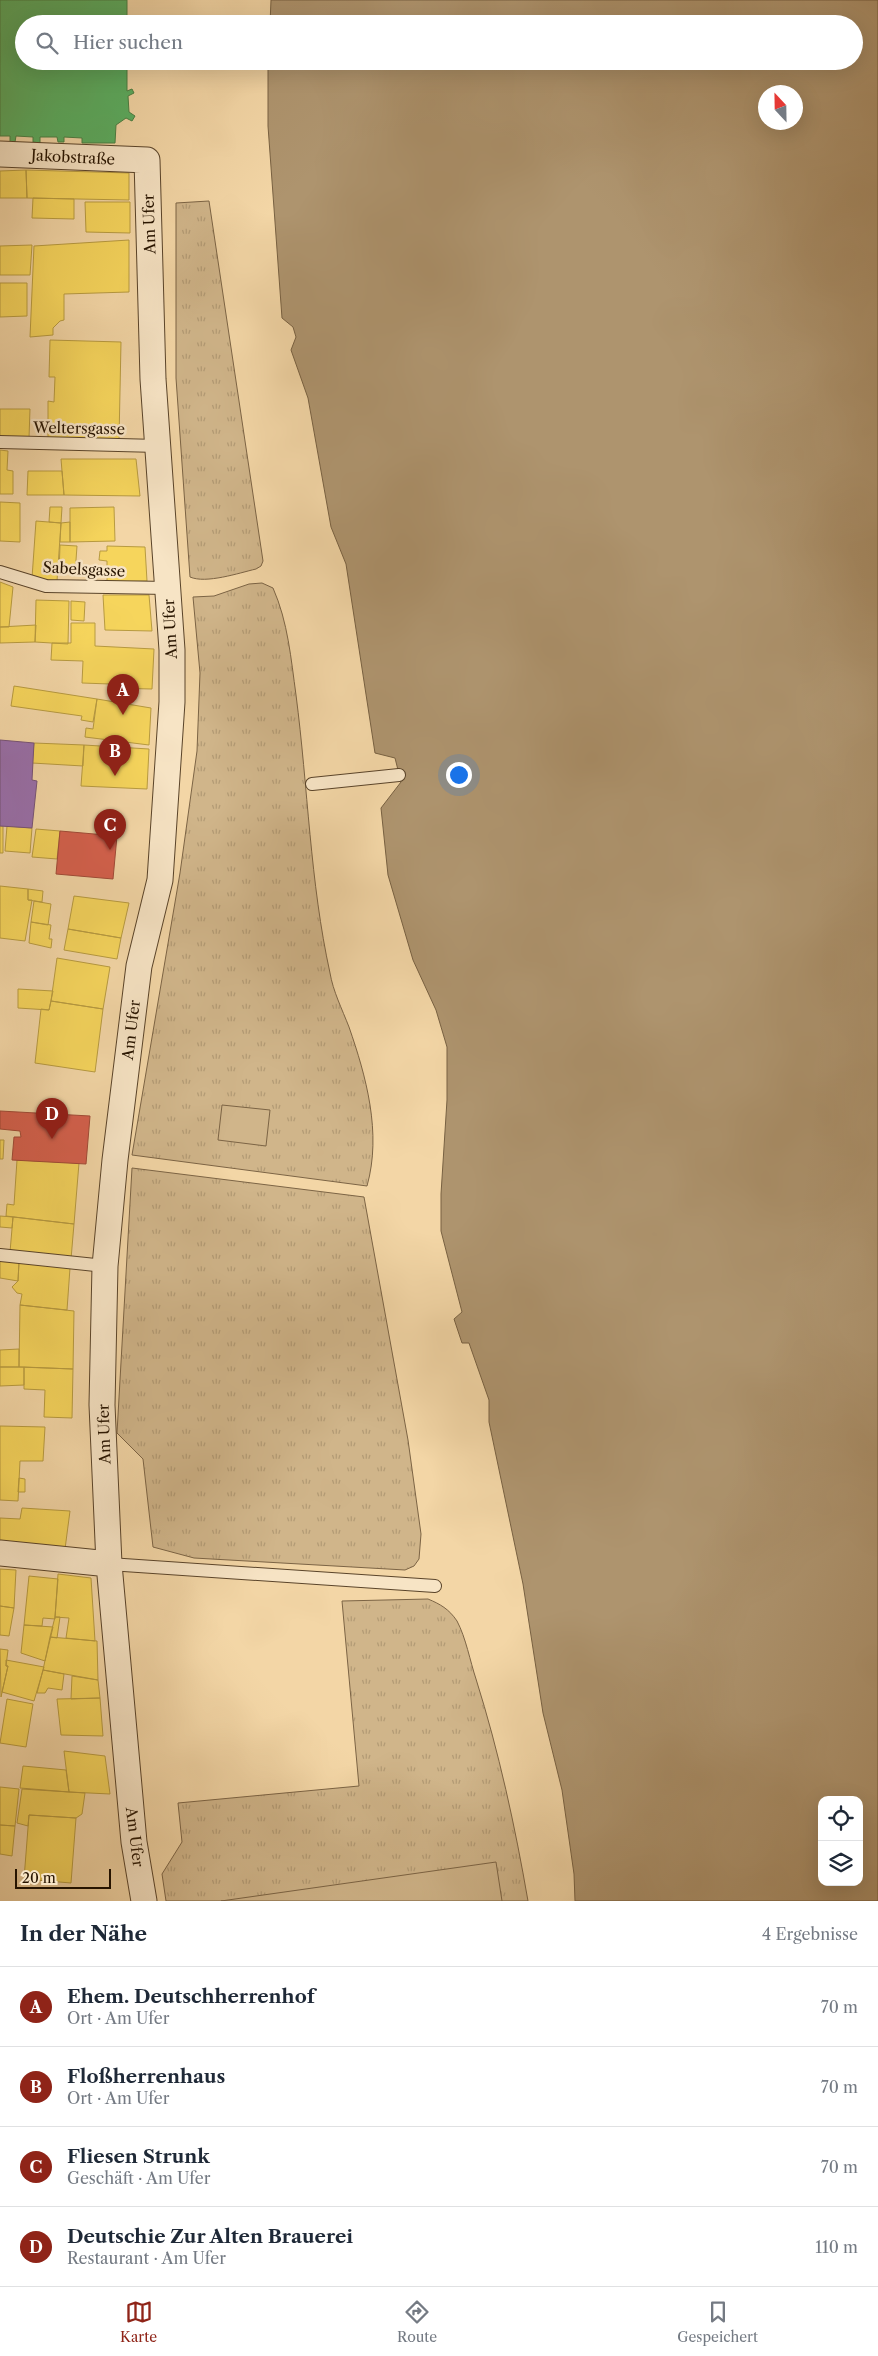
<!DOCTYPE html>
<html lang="de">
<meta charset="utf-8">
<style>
body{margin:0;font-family:"Libre Caslon Text",serif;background:#f6f6f7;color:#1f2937}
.controls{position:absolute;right:15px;bottom:15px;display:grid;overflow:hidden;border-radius:10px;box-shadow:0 5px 20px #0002}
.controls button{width:45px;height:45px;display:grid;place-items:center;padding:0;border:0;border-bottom:1px solid #e0e1e3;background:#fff;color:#1f2937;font:25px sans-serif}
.compass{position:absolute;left:758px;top:85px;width:45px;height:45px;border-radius:50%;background:#fff;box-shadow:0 5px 20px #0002;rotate:338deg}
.scale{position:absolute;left:15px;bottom:12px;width:96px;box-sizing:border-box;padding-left:5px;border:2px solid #271400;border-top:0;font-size:14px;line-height:18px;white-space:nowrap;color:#271400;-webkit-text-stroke:4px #f7e4c5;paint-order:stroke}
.you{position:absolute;left:458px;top:774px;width:18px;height:18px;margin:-12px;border:4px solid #fff;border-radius:50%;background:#1a73e8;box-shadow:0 0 0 8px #1a73e833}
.badge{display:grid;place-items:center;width:32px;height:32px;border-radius:50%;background:#8f2418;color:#fff;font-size:16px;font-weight:700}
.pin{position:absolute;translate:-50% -41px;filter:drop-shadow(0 1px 2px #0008)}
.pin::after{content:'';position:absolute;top:26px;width:18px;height:15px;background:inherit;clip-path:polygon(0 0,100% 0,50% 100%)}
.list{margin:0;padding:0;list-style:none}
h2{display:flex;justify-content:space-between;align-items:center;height:65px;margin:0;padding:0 20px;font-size:21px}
h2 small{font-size:16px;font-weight:400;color:#747a83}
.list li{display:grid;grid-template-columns:32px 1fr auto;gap:15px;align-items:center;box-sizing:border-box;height:80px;padding:0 20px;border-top:1px solid #e0e1e3}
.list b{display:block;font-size:19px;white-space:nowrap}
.list p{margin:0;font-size:16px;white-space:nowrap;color:#747a83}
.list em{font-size:16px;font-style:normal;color:#747a83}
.icon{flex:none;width:28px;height:28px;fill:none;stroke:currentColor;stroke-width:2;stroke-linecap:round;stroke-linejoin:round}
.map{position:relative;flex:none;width:878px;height:1901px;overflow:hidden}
.search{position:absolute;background:#fff;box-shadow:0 5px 20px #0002;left:15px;right:15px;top:15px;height:55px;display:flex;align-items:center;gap:12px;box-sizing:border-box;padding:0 18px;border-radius:28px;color:#747a83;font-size:19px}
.sheet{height:385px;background:#fff}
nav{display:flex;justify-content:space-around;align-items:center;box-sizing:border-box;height:70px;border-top:1px solid #e0e1e3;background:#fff;font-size:14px;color:#747a83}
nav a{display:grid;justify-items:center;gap:2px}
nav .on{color:#8f2418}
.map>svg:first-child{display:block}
.grass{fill:url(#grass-tufts);stroke:#7c6445}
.garden{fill:#d0b58a;stroke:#7c6445}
.water{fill:#ae946e;stroke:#786142;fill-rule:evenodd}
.homes{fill:#f6d55c;stroke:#b89b40}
.shops{fill:#d6604d;stroke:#a24936}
.offices{fill:#9970ab;stroke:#775478}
.public{fill:#5aae61;stroke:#4b8044}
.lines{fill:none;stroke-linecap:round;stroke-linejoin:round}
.service-casing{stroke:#5a442a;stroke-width:14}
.minor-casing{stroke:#5a442a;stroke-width:27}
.service{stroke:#f7e4c5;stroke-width:12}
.minor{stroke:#f7e4c5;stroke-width:25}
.labels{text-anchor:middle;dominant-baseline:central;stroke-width:5;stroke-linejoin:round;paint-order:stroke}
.street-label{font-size:15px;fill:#271400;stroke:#f7e4c5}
</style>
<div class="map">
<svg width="878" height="1901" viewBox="0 0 878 1901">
<defs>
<pattern id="grass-tufts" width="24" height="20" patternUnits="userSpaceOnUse" patternTransform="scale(1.25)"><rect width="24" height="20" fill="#d0b58a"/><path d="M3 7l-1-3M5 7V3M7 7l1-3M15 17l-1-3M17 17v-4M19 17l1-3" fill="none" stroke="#b39b75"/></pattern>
</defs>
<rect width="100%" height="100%" fill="#f3d6a6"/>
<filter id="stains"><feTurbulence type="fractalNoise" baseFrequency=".004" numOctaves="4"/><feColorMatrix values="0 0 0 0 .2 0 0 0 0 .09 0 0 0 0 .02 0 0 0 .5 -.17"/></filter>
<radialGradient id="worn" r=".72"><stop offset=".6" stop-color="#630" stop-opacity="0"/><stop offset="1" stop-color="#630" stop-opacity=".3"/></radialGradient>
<path class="grass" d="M209,201l54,360 -2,5 -5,3c-17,4 -50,15 -66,8l-14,-199v-175z
M262,583l11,5c15,34 18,71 23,107 12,92 14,187 34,278 3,18 12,36 19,54 17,49 33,106 18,159l-235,-31 48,-282 17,-122 3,-78 -7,-76 21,-1 35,-12z
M132,1168l232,29 44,243 13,94 -2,25 -5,7 -9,4 -211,-12 -41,-11 -10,-88 -26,-26z
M428,1599c12,5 21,10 29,22 9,17 13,40 19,58 23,73 39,147 52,222h-362l-4,-27 20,-32 -4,-39 181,-17 -17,-185z"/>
<path class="garden" d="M222,1105l48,5 -4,36 -48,-6z
M496,1862l6,39h-281z"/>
<path class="water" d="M271,0h607v1901h-303l-1,-27 -12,-84 -19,-77 -20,-129 -34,-162v-22l-20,-57h-7l-8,-24 8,-7 -21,-81v-37l6,-94v-53l-11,-37 -23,-50 -25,-85 -7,-67 20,-26 -6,-24 -20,-5 -29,-189 -15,-37 -23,-129 -17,-48 5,-13 -3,-10 -11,-9 -14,-192v-65h586v-37h-584zM766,92h30v30h-30zM822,1800h37v82h-37z"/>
<path class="homes" d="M26,170l103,3v27l-102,-2z
M26,170l1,28h-27v-27z
M33,198l41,1v20l-42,-1z
M85,202h45v31l-44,-1z
M129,240v52l-65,2v26l-4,1 -7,7v7l-23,2 4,-91z
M32,245l-2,30h-30v-29z
M0,283h27v33l-27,1z
M50,340l71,2 -2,98 -71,-2v-37l6,1 1,-25h-6z
M0,409h30l-1,29h-29z
M0,450l8,1 -1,19 6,1v23h-13z
M61,459h75l4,37 -76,-1z
M28,471h34l2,24h-37z
M0,502l20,1v39l-20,-1z
M50,507h12l-1,16 -12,-1z
M114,507l1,34 -45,1v-34z
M36,521l25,2 -4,58 -25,-3z
M70,522v20h-10l1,-19z
M60,545l17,1 -2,28 -16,-1z
M107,546l38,1 2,34 -40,1v-21l-8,-1 1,-9h7z
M0,582l13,5 -4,40h-9z
M103,595h46l3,36 -47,-1z
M36,600l33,1 -1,43 -33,-2z
M71,601l14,1 -1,19 -13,-1z
M71,623h24v23l59,3 -2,40 -42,-1v-4l-28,-1 1,-22 -32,-1 1,-17h19z
M36,625l-1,17 -35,1v-16z
M14,686l83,13 -4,23 -12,-2 1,-4 -71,-10z
M97,699l54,9 -2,37 -64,-8 1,-9 7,1z
M34,743l50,2 -1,21 -51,-3z
M84,745l65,4 -2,40 -66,-3z
M0,826h3v27h-3z
M7,826l25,2 -2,25 -25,-2z
M36,829l24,2 -3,28 -25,-2z
M0,886l28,3v11h4l-7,41 -25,-3z
M28,889l15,2 -1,11 -14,-2z
M74,896l55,7 -8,35 -53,-9z
M34,901l17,3 -3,21 -17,-3z
M31,922l20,3 -2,14h3l-1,9 -22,-5z
M68,929l53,9 -4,21 -53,-9z
M57,958l53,9 -7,42 -52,-8z
M18,989l35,2 -4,19 -31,-2z
M51,1001l52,8 -8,63 -60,-9 6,-54 8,1z
M0,1140h4l-1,19h-3z
M17,1160l62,3 -5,61 -68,-8 1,-12 7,1z
M0,1216l13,1 -1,11 -12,-1z
M13,1217l61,7 -3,35 -61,-7z
M0,1260l19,2 -1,19 -18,-3z
M19,1262l51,6 -3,42 -47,-5 2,-11 -5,-1 -5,-6 6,-6z
M20,1305l54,6 -1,58 -54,-2z
M19,1349v18h-19v-17z
M0,1367h24v18l-24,1z
M24,1367l49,2 -1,49 -28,-1 1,-27 -21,-1z
M0,1426l45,1 -2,34h-23l-2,40 -18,-1z
M19,1478l6,1v13h-7z
M22,1508l48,3 -5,38 -65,-6v-25l20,1z
M0,1569l16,1 -2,38 -14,-2z
M58,1574l33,4 4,63 -29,-3 3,-20 -14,-1z
M29,1576l29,3 -3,38v2l-12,-1 -1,8 -18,-1z
M0,1606l14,2 -5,28 -9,-1z
M55,1617h5l-3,21 -7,-1z
M24,1625l29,2 -8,34 -24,-8z
M50,1637l47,4 1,39 -55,-10z
M0,1649l8,1 -2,16h2l-7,31z
M6,1660l38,7 -10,34 -32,-9 6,-26h-2z
M43,1670l21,4 -2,16 -14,-2 -3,5h-8z
M72,1676l26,4 2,18 -29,1z
M100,1698l3,38 -42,-1 -4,-36z
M7,1699l26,5 -7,43 -26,-4z
M64,1751l41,5 5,38 -41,-2z
M23,1766l43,4 3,22 -49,-4z
M0,1787l19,2 -4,37 -15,-1z
M22,1789l63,4 -3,21 -6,4 -47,-3 -1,11 -11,-3z
M29,1815l47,3 -5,65 -47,-4z
M0,1825l15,1 -3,30 -12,-2z"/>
<path class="shops" d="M60,831l57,5 -4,43 -57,-5z
M0,1111l90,5 -4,48 -74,-4 2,-23h7l-1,-6 -20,-2z"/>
<path class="offices" d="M0,740l34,3 -2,37 5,1 -5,47 -32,-2z"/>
<path class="public" d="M0,0h127v24h-103v37h103v30l5,-2 2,4 -6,3 1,16 6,4 -3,5 -6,-3 -10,7 -1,18h-33v-5l-18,-1v5h-6l-1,-5h-17v6l-7,-1v-5l-17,-1 -1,6h-5v-6h-10z"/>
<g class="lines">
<defs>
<path id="service" d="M0,442l158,4
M0,572l46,14 122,2
M312,784l87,-9
M0,1255l105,11
M109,1564l326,22"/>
<path id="minor" d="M0,154l147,6 6,219 19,271v52l-12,178 -21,86 -24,194 -10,106 -3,139 7,159 25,278 10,59
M0,1553l109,11"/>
</defs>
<use href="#service" class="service-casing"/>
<use href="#minor" class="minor-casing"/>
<use href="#service" class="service"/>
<use href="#minor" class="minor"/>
</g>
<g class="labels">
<g class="street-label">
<text transform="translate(73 157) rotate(3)">Jakobstraße</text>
<text transform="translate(149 224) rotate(-92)">Am Ufer</text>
<text transform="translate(79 428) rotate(1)">Weltersgasse</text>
<text transform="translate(84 569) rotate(3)">Sabelsgasse</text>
<text transform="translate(170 629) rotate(-93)">Am Ufer</text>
<text transform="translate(131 1030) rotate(-83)">Am Ufer</text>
<text transform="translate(104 1434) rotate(-92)">Am Ufer</text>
<text transform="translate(135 1837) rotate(83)">Am Ufer</text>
</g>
</g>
<rect width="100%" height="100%" filter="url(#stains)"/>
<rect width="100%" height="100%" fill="url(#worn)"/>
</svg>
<div class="controls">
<button><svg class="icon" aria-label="locate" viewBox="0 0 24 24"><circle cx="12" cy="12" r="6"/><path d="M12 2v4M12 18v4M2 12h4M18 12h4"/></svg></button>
<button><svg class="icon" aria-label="layers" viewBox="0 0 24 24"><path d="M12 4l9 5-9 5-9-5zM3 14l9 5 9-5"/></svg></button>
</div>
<svg class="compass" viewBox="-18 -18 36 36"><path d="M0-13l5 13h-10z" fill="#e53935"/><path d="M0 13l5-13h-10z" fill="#747a83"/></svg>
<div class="scale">20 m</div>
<div class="you"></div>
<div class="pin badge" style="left:123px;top:715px">A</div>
<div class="pin badge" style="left:115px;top:776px">B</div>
<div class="pin badge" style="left:110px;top:850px">C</div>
<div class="pin badge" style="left:52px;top:1139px">D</div>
<div class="search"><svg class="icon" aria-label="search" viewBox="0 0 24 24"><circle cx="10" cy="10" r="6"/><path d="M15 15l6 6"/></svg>Hier suchen</div>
</div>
<section class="sheet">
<h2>In der Nähe<small>4 Ergebnisse</small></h2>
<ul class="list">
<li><span class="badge">A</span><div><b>Ehem. Deutschherrenhof</b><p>Ort · Am Ufer</p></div><em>70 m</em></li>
<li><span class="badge">B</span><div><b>Floßherrenhaus</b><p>Ort · Am Ufer</p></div><em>70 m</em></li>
<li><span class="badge">C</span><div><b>Fliesen Strunk</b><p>Geschäft · Am Ufer</p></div><em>70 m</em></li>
<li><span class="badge">D</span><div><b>Deutschie Zur Alten Brauerei</b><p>Restaurant · Am Ufer</p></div><em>110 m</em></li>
</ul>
</section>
<nav>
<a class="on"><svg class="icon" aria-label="map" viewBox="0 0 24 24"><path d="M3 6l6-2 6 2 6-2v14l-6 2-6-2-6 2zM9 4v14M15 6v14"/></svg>Karte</a>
<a><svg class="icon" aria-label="directions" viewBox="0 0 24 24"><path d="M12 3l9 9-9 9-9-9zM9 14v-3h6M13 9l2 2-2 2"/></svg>Route</a>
<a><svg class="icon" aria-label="saved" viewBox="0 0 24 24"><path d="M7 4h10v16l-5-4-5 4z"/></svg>Gespeichert</a>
</nav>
